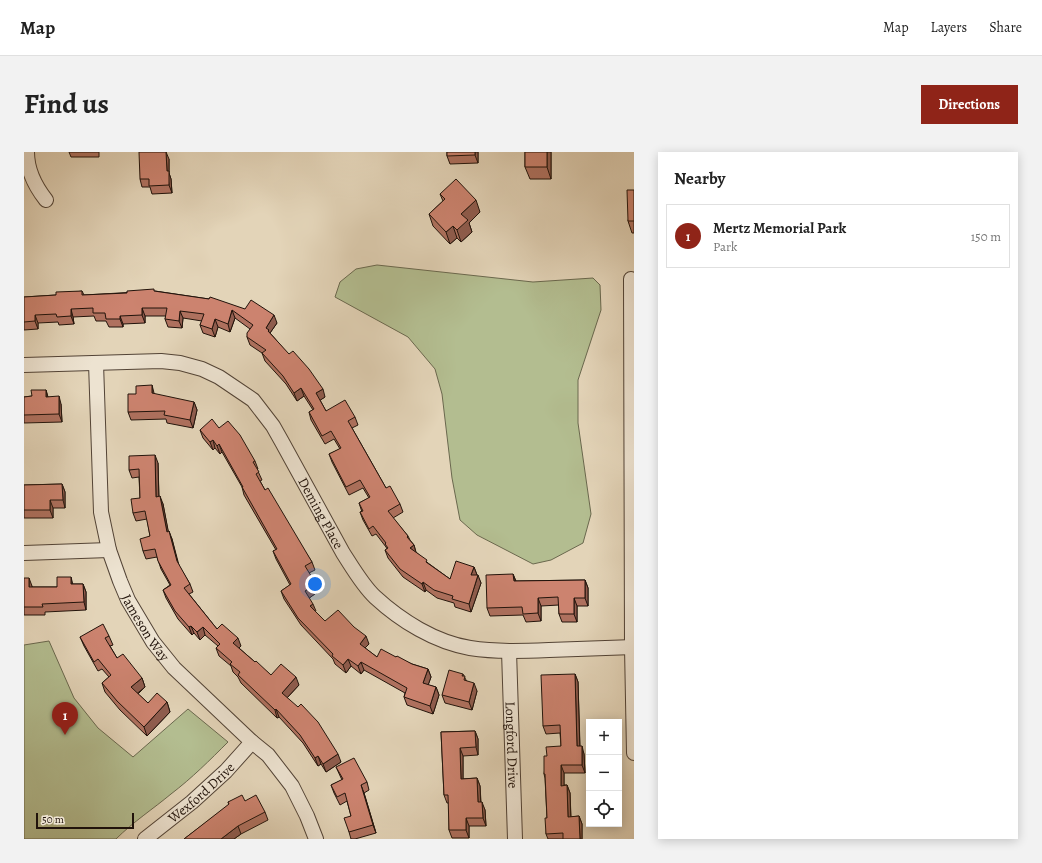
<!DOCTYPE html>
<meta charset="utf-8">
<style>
body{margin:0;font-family:Alegreya,serif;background:#f2f2f2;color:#222}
.controls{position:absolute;right:12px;bottom:12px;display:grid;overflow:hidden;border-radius:0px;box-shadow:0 2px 10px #0003}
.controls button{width:36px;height:36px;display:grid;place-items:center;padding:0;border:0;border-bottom:1px solid #e0e0e0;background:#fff;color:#222;font:20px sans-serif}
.scale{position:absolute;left:12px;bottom:10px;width:98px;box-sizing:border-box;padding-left:4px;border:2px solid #21130b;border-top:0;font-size:11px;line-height:14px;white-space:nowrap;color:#21130b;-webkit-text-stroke:3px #ede3d1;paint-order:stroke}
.you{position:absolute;left:291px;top:432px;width:14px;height:14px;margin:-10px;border:3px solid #fff;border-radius:50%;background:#1a73e8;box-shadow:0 0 0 6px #1a73e833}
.badge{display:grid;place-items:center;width:26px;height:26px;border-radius:50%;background:#8f2418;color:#fff;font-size:13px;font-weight:700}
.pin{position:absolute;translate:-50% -33px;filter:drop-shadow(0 1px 2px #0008)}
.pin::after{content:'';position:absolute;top:21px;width:14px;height:12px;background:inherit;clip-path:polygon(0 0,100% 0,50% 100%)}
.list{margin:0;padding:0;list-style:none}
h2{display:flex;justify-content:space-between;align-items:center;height:52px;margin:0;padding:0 16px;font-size:17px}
h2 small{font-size:13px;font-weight:400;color:#767676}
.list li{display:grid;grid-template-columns:26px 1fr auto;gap:12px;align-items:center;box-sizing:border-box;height:64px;margin:0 8px 8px;padding:0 8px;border:1px solid #e0e0e0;border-radius:0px}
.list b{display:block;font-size:15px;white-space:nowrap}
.list p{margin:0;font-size:13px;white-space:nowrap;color:#767676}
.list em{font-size:13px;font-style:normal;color:#767676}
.icon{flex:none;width:22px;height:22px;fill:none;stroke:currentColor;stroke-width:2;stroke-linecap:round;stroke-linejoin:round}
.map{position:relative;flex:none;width:610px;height:687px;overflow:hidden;border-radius:0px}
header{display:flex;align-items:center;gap:24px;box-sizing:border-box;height:56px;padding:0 20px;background:#fff;border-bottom:1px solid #e0e0e0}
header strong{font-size:19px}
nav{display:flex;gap:22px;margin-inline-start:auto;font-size:14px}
.intro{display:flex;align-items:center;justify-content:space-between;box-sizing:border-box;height:96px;padding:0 24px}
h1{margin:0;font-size:28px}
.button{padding:10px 18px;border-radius:0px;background:#8f2418;color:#fff;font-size:14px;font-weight:700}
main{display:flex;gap:24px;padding:0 24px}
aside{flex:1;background:#fff;border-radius:0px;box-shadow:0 2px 10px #0003}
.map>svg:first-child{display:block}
.green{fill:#b3bd90;stroke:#6a684e}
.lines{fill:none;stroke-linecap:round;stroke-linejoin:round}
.minor-casing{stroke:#524336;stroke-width:16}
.minor{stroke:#ede3d1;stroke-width:14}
.wall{fill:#af715f;stroke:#21130b}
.shaded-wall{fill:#8f5c4e;stroke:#21130b}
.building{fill:#cc836f;stroke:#21130b}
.labels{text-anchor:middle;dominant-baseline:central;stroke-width:3.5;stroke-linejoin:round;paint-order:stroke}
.street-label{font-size:14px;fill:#21130b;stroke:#ede3d1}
</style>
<header>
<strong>Map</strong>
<nav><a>Map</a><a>Layers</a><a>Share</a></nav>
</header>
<div class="intro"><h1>Find us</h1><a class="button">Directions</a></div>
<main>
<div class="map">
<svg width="610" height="687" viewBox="0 0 610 687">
<rect width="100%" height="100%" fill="#e3d4b8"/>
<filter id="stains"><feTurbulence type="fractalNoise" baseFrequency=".005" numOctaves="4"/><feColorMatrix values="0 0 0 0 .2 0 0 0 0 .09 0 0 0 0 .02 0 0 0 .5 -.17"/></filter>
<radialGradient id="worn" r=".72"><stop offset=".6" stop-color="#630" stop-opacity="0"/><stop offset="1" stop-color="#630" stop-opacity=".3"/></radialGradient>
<path class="green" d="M353,113l156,17 60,-4 7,7 1,25 -23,70v43l13,91 -8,29 -32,17 -18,4 -56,-29 -17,-15 -8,-42 -10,-84 -7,-25 -27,-32 -73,-40 5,-15 16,-13z
M25,489l25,57 24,30 35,29 55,-48 40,33c-18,18 -36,36 -57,52 -18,15 -38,28 -55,45h-92v-194z"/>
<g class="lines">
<defs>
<g id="minor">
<path d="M3,0c0,19 8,34 19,48"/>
<path d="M607,127l1,368 2,106"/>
<path id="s1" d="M72,211l5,149 8,38 11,31 8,19 25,42 21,26 78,74 16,13 24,31 15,30 9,23"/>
<path id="s2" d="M0,213l137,-4 19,2 22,6 17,8 34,23 20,26 9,16 61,111c9,14 20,33 32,44 26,24 60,45 95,51 26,4 53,3 79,2 28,-1 57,-2 85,-3"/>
<path d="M0,401l85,-3"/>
<path id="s3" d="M485,499l6,188"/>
<path id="s4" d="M121,687l47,-37 34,-31 26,-29"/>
</g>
</defs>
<use href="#minor" class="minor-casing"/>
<use href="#minor" class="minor"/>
</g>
<path class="wall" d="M45,0h30v5h-28z
M423,0h31v11l-28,1 -3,-8z
M501,0h26v27h-21l-5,-12z
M145,7v14l2,6 1,14 -20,1 -2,-7h-8l-2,-8z
M610,38v43h-2l-4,-12z
M416,42l40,18 -11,11 3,9 -11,10 -4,-4 -7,6 -17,-18 -4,-12 14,-13z
M58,139l2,4 71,-4 54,8 68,24 -7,10 1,1 54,63 -5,3 6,11 29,6 3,8 -6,3 34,60 14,16 3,8 -10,6 15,18 2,4 4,5 2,7 12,11 22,16 24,-12 3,8 4,8 -10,29 -16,-5 -1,-4 -17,-5 -11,-8 -1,2 -22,-15 -15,-19 -3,-8 2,-1 -1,-2 -10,-13 -4,2 -9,-16 -3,-8h2l-3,-9 10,-5 -6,-10 -14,7 -17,-33 -3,-8 11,-5 -6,-10 -9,5 -14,-24 -2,-8 4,-2 -9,-14 -7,5 -11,-17 -21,-23 -3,-8 -12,-8 -3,-8 3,-8 -15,-11 -5,14 -12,-5 -3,10 -12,-4 -3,-8 2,-4 -19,-3 -1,10 -14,-1 -3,-8 1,-3h-21v7l-22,1v3h-14l-3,-6h-10l-2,-5 -21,1 1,7 -15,1 -1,-3 -20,1v6l-14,1v-33l32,-2z
M22,238l2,7 13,7 1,18 -38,1v-26l8,-1z
M170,250l3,8 -4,18 -26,-5 -1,-4 -35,1 -3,-8z
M195,276l36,33 3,8h-1l5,11 -2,1 5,9 47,72 3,8 -6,3 7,11 3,7 -10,7 6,14 10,9 44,23 -4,4 12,9h19l16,7 16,5 3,8 -3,8 8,2 3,8 -6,19 -26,-9 -3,-8 1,-4 -41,-23 -3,4 -10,-8 -5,7 -11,-9 -2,-5 -32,-34 -17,-26 -3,-8 9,-6 -14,-26 -3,-8 3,-1 -32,-55 -2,-8 -20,-35 -2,2 -5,-6 -2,2 -10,-12 -3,-8z
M134,311l1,34 4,7 5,27 4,8 6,25 12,20 3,8 -4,2 28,35 24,17 -2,2 16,14 16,13 28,10 -12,13 54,64 -15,10 -5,-8 -3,2 -15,-23 -24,-26 -2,1 -36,-35 -3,-6 -5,-5 -2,-6 -12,-10 -3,-8 2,-2 -13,-11 -5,5 -6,-7 -2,2 -14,-16 -12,-21 -3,-8 7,-5 -9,-16 -4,-12 -11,2 -3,-8 7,-15 -3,-17 -11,2 -3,-8 7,-15 -1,-21 -7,1 -3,-8z
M38,332l3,8v16h-12v10h-29v-33z
M489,422l3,7 69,-1 3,8v18h-11v16h-15l-3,-8v-9l-18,1v15l-15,1 -3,-7 -33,1 -3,-8z
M0,426l8,8v1h25l16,-3h10l3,8v18l-41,2v3h-21z
M85,484l4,9 -3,1 7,12 25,20 3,9 -7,7 10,9 19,-1 3,10 -23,24 -27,-26 -15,-18 -3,-9 7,-6 -7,-8 -4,2 -14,-25 -4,-9z
M439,522l3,6 11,11 -5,19 -27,-7 -3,-8z
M551,522l3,8 2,64 4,8 1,19h-21v12h3l3,8 1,24 8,-1 3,8v15h-34l-2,-5 1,-16 -2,-40 -1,-4 3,-18 14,-10 -1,-13 -14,1 -3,-8z
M451,579l3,8v16l-15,1v23l14,-1 3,8 1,16 4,8 1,16h-17v12h-17l-3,-8v-27h-2l-3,-8 -3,-63z
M312,615l31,15 2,8 -5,3 12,40 -21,6h-4l-2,-7 2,-16 -4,-15 -7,4 -6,-12 -3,-8 11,-5z
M221,649l20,11 3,8 -27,14 -7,5h-50l45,-34 -1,-3z"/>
<path class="shaded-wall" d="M142,0l3,7v14l2,6 1,14 -3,-8 -2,-14z
M451,0h3v11l-3,-8z
M523,0h4v27l-4,-12z
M452,48l4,12 -11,11 3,9 -11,10 -4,-12 4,-16z
M429,74l4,12 -7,6 -4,-12z
M118,156l3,8v7l-3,-8z
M47,157l2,8 1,7 -3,-8z
M208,158l3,8 -5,14 -2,-8z
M156,159l3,7 -1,10 -3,-7z
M11,163l3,8v6l-3,-8z
M250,163l3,8 -7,10 2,5 -6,-10z
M96,164l3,8v3l-3,-8z
M191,167l3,8 -3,10 -3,-8z
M128,233l2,8 1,8 -3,-8z
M277,236l3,8 -7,5 -3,-8z
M299,237l2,8 -6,4 -3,-8z
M22,238l2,8 -2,-1z
M35,244l2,8 1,18 -3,-8z
M170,250l3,8 -4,18 -3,-8z
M189,288l2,8 -2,2 -3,-8z
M195,292l3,8 -2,2 -3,-8z
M131,303l3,8 1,42 -3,-8z
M38,332l3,8v16l-2,-8z
M136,344l3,8 7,36 -3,-8z
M26,348l3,8v10l-3,-8z
M145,379l3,8 8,30 -3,-8z
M390,393l2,8 -6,-5z
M450,415l3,8 -3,8 -3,-8z
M489,422l3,8 -2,-1z
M454,423l3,8 -10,29 -2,-8z
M47,425l2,8 -2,-1z
M5,426l3,8v9l-3,-8z
M561,428l3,8v18l-3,-8z
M399,430l3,8 -1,2 -3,-8z
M59,432l3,8v18l-2,-8z
M292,432l3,7 -11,8 -3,-8z
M514,446l3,8v15l-3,-8z
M550,446l3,8v16l-3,-8z
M289,452l3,7 -4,3 -2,-8z
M167,474l3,7 -2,2 -3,-8z
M179,475l2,8 -5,5 -3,-8z
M342,484l3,8 -7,7 -2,-7z
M214,486l3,8 -5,5 -3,-8z
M324,507l3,7 -5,7 -3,-8z
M337,510l3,8 -3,4 -3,-8z
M404,517l3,8 -5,14 -3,-8z
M551,522l3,8 2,72 -3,-8z
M272,525l3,8 -15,16 -2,-8z
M118,526l3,9 -11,9 -3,-9z
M450,531l3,8 -5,19 -3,-8z
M412,535l3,8 -6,19 -3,-8z
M143,550l3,10 -23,24 -3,-9z
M252,557l3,8 -2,1 -2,-8z
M451,579l3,8v16l-2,-8z
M558,594l2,8 1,19 -3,-8z
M436,596l3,8v31l-2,-8z
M314,602l3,8 -15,10 -3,-8z
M294,604l3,8 -3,2 -3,-8z
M537,613l3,8v21l-3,-8z
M453,626l3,8 1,24 -3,-8z
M337,633l3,8 12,40 -3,-8z
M543,633l3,8 1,32 -3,-8z
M458,650l3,8 1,16 -3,-8z
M555,664l3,8v15h-2z
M442,666l3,8v12l-3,-8z
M214,674l3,8 -7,5h-13z"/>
<path class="building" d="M115,0h27l1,19h2v14l-20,1v-7h-9z
M423,0h28v3l-28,1z
M501,0h22v15h-22z
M432,27l20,21 -15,14 7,6 -11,10 -4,-4 -7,6 -17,-18 16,-15 -5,-5z
M603,38h7v31h-6z
M130,137v2l55,8 1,-2 35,12 6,-9 23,15 -8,13 3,2 -1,1 21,23 4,-3 16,18 14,20 -7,4 10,18 19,-11 10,17 -7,4 38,67 4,-2 10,18 -12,7 20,25 -1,1 7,8 -4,3 17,12 -1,2 24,17 6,-18 18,6 -3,8h7l-9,29 -17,-5 1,-3 -19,-6 -11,-8 -1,2 -22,-15 -15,-19 3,-2 -3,-4 1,-1 -13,-17 -4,3 -9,-17 3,-1 -4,-8 11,-6 -10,-17 -14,7 -17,-33 12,-6 -10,-17 -9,5 -13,-24 5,-3 -13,-21 -7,5 -11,-17 -21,-23 4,-3 -19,-13v-4l6,-8 -21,-15 -4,14 -13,-5 -3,10 -12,-4 4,-11 -24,-3 -1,10 -14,-2 2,-11h-25v7l-22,1v3h-14l-1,-6h-12v-5l-22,1v7l-14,1 -1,-3 -21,1v6l-11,1v-25l32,-2v-3l26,-1v4l45,-2v-2z
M128,233v8l42,9 -4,18 -26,-5 1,-4 -37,1v-18h8v-8z
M7,238h15v7l13,-1v18l-35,1v-18l8,-1z
M188,267l7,9 9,-7 12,14 15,26 -2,1 6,10 -3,2 9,16 3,-2 44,74 -7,4 11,18 -11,7 8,13 -3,2 15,15 13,-11 16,17 12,9 -6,8 17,13 4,-8 15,8 1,-1 15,8 16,5 -5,14 13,4 -6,19 -26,-9 3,-9 -46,-26 -3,4 -10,-7 -5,6 -11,-9 1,-2 -35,-36 -17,-27 10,-7 -18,-33 4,-2 -35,-62h1l-24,-43 -2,2 -4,-6 -3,2 -10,-12z
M131,303l1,42 4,-1 7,36 2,-1 8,30 13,23 -6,4 33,41 5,-5 16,14 -5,5 22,19 1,-1 15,14 10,-11 15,13 -14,16 16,14 3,-3 17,18 20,32 -15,10 -5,-8 -3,2 -15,-23 -24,-26 -1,1 -37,-35 2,-3 -10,-8 2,-2 -16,-14 4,-4 -17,-17 -6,5 -6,-6 -2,1 -14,-16 -12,-21 8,-5 -13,-24 -3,-12 -12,2 -3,-12 10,-3 -5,-25 -12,2 -2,-14 9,-1 -1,-29 -10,1v-14z
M38,332l1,16h-13v10h-26v-25z
M489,422l1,7 71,-1v18h-11v16h-15l-1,-17 -20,1v15l-15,1 -1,-7 -35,1 -1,-33z
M33,425h14v7h12l1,18 -42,2 1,3h-19v-29h5v9h28z
M79,472l6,12 -4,2 12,20 6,-4 19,24 -11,9 17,16 9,-10 10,9 -23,25 -27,-26 -15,-18 9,-8 -13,-16 -4,3 -14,-25z
M425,518l14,4 -1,2h3l-1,4 10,3 -5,19 -27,-7z
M551,522l2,72h5v19h-21v21l6,-1 1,32 11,-1 1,23h-17v-6l-17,1 -1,-16h2l-2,-44h-1v-18h3l-1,-9 15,-1 -1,-21 -17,1 -2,-51z
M451,579l1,16 -16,1 1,31 16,-1 1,24h4l1,16h-17v12h-17l-1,-35h-4l-3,-63z
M330,606l13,24 -6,3 12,40 -24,7 -5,-14 7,-2 -6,-23 -8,4 -6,-12 12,-6 -7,-12z
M218,643l3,6 11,-6 9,17 -27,14 -17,13h-37l45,-35 -1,-2z"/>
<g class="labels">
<g class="street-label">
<text stroke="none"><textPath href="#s2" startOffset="371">Deming Place</textPath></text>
<text stroke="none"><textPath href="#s1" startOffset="274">Jameson Way</textPath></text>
<text stroke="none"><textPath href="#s3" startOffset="94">Longford Drive</textPath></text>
<text stroke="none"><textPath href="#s4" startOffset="73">Wexford Drive</textPath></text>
</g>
</g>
<rect width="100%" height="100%" filter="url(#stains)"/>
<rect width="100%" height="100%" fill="url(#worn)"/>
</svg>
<div class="controls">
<button>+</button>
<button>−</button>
<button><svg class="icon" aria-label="locate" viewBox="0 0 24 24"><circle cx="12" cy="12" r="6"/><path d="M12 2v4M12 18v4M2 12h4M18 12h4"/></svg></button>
</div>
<div class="scale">50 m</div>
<div class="you"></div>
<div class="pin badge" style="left:41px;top:583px">1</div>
</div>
<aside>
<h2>Nearby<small></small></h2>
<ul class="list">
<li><span class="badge">1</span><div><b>Mertz Memorial Park</b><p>Park</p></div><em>150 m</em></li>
</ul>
</aside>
</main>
